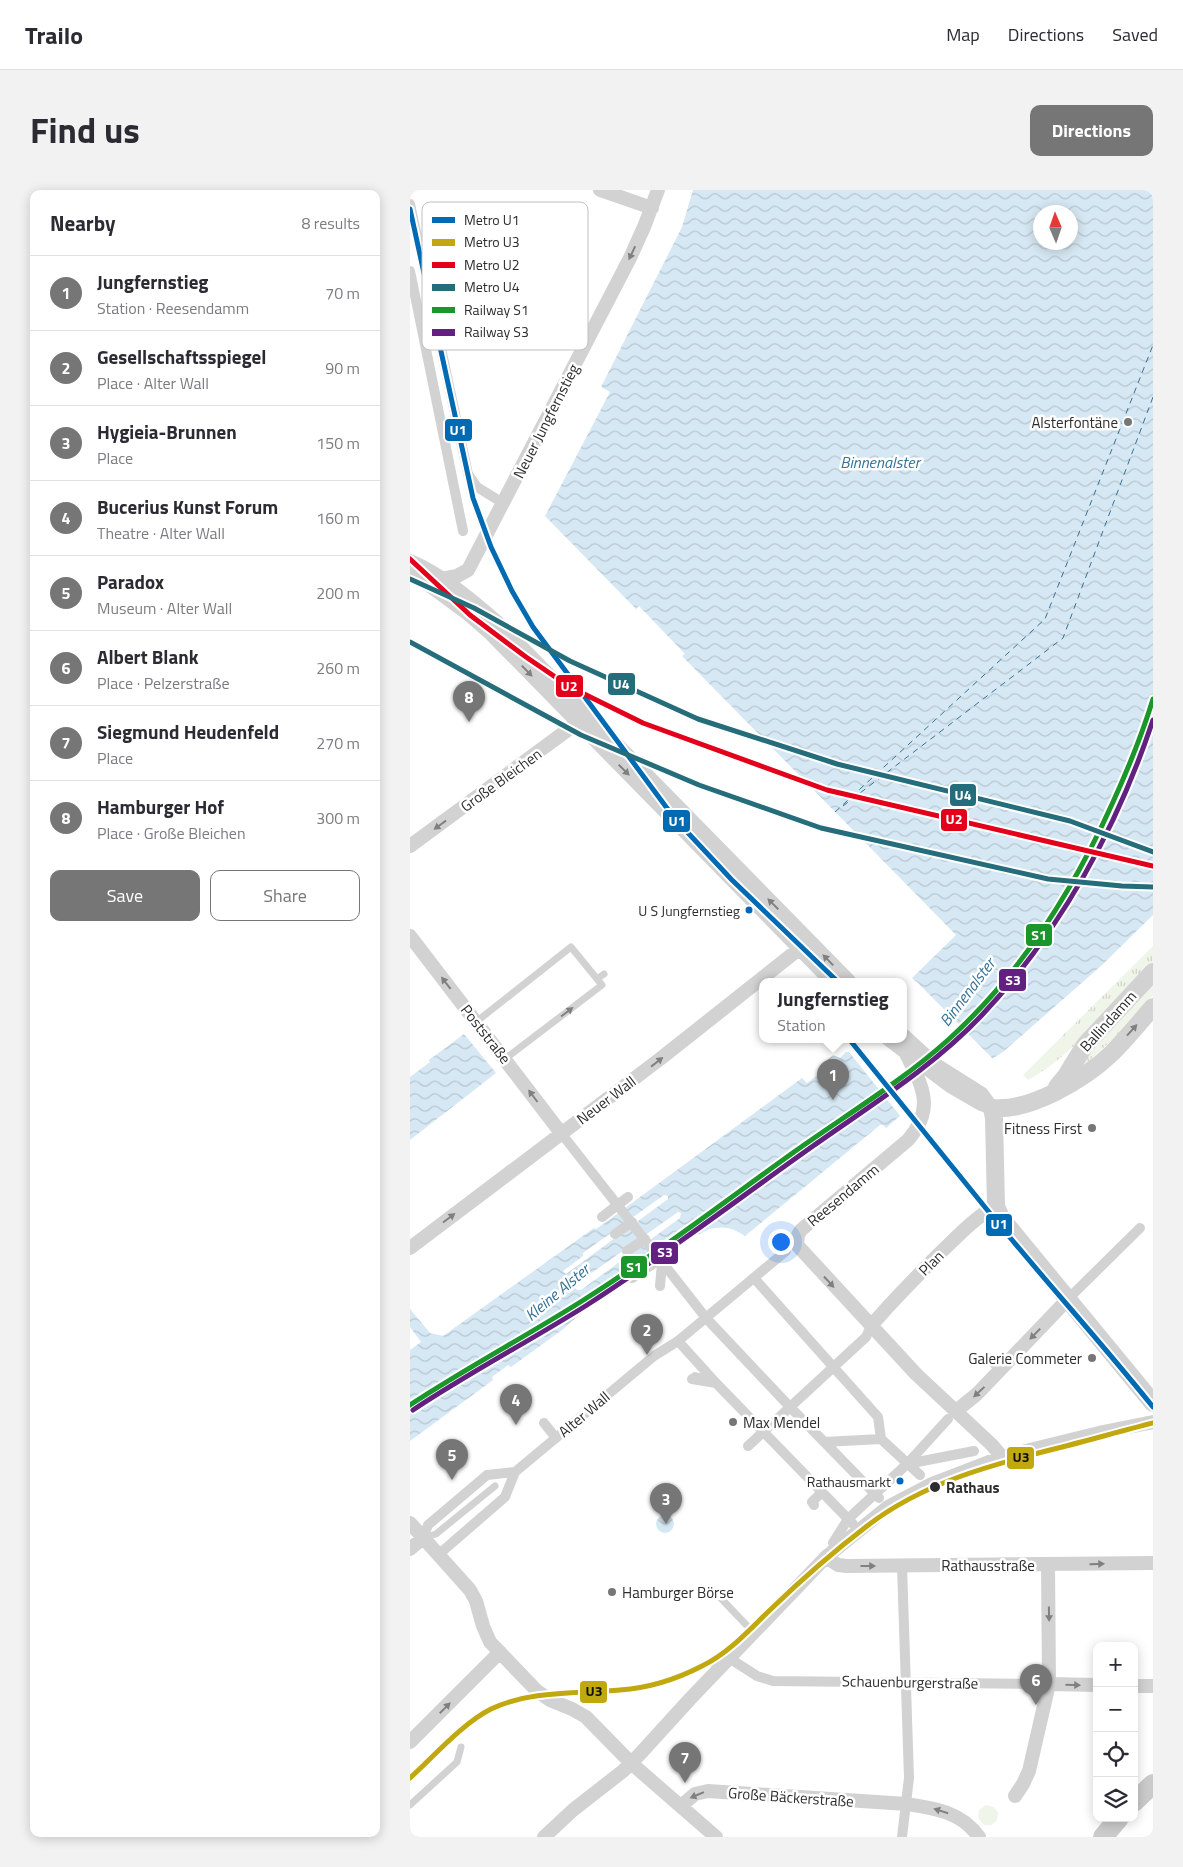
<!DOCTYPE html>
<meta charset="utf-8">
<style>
body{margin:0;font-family:"Titillium Web",sans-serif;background:#f2f2f3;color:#2b2b33}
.controls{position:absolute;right:15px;bottom:15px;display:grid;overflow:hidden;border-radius:10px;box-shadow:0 2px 12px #0003}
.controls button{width:45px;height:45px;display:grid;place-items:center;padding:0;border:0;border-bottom:1px solid #e1e1e2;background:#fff;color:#2b2b33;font:25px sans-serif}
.compass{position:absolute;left:623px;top:15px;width:45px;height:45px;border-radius:50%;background:#fff;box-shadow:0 2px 12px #0003;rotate:358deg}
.you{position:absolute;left:370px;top:1051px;width:18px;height:18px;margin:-12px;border:4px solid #fff;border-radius:50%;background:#1a73e8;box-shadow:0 0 0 8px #1a73e833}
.badge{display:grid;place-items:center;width:32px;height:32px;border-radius:50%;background:#767676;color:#fff;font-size:16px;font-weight:700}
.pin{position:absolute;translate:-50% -41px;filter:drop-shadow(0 1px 2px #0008)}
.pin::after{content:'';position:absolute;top:26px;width:18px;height:15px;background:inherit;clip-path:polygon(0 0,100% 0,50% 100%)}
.popup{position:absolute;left:349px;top:788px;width:148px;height:65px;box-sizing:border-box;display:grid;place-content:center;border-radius:10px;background:#fff;filter:drop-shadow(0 1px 4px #0005);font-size:16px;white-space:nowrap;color:#7c7c81}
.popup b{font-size:19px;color:#2b2b33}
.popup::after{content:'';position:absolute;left:50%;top:100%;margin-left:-10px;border:10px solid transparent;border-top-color:#fff}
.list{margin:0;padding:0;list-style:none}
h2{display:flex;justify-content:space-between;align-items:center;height:65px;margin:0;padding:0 20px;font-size:21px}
h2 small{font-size:16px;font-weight:400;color:#7c7c81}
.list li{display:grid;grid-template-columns:32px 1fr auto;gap:15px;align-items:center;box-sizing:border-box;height:75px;padding:0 20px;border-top:1px solid #e1e1e2}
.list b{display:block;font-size:19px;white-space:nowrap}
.list p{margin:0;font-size:16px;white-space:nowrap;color:#7c7c81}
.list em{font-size:16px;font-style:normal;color:#7c7c81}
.actions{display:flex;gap:10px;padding:15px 20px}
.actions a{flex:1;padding:11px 0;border:1px solid #767676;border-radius:10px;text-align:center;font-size:18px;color:#767676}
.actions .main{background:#767676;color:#fff}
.icon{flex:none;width:28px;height:28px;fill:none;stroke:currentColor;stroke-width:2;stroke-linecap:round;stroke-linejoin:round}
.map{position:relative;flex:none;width:743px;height:1647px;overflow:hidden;border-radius:10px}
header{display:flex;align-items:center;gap:30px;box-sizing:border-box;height:70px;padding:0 25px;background:#fff;border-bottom:1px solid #e1e1e2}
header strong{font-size:24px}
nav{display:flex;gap:28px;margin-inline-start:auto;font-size:18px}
.intro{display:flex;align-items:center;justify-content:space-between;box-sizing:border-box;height:120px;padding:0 30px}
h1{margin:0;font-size:35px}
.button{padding:12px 22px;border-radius:10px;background:#767676;color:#fff;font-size:18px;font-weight:700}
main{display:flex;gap:30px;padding:0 30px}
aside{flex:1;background:#fff;border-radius:10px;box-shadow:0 2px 12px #0003}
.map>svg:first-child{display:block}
.grass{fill:url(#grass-tufts)}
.garden{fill:#f0f5ea}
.water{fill:url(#water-waves);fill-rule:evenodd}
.pier{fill:#fff}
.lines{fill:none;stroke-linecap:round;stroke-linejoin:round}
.ferry{stroke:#347296;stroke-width:1;stroke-dasharray:6 5;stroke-linecap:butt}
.service{stroke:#d2d2d2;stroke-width:7}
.pedestrian{stroke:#d2d2d2;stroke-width:10}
.minor{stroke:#d2d2d2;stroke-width:14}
.tertiary{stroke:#d2d2d2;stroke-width:18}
.secondary{stroke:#cbcbcb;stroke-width:20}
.rail-1-casing{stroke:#fff;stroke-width:9}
.rail-2-casing{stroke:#fff;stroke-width:9}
.rail-1{stroke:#1a962b;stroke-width:5}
.rail-2{stroke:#622181;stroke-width:5}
.metro-1-casing{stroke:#fff;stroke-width:9}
.metro-2-casing{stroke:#fff;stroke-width:9}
.metro-3-casing{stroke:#fff;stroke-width:9}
.metro-4-casing{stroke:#fff;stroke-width:9}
.metro-1{stroke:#006ab3;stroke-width:5}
.metro-2{stroke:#c0a80e;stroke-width:5}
.metro-3{stroke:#e2001a;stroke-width:5}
.metro-4{stroke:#256d7b;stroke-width:5}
.oneway{fill:#808080}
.poi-dot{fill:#767676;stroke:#fff;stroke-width:2}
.bus-dot{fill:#0065bd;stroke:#fff;stroke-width:2}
.stop-dot{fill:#2d2d2d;stroke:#fff;stroke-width:2}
.labels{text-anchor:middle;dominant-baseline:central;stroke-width:5;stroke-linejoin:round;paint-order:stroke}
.bus-label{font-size:14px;fill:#2d2d2d;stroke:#fff;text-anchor:end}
.street-label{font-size:15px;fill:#2d2d2d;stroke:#fff}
.poi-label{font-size:15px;fill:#2d2d2d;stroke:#fff;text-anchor:end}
.stop-label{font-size:15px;font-weight:bold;fill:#2d2d2d;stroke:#fff;text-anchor:start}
.water-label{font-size:16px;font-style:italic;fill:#347296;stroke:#fff}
.key{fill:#fff;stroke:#c0c0c0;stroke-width:1}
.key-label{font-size:14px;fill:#2d2d2d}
.line-badge{stroke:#fff;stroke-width:2}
.badge-label{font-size:14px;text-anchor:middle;font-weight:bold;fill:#fff}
.pale-badge-label{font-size:14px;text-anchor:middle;font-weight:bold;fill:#111}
</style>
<header>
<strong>Trailo</strong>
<nav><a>Map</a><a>Directions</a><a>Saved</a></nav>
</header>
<div class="intro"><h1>Find us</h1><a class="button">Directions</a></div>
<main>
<aside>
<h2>Nearby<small>8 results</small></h2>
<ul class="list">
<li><span class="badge">1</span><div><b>Jungfernstieg</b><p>Station · Reesendamm</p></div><em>70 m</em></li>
<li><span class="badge">2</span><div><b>Gesellschaftsspiegel</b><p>Place · Alter Wall</p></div><em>90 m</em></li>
<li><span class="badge">3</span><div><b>Hygieia-Brunnen</b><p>Place</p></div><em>150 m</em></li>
<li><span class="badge">4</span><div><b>Bucerius Kunst Forum</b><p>Theatre · Alter Wall</p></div><em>160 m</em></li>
<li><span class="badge">5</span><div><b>Paradox</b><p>Museum · Alter Wall</p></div><em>200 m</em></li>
<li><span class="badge">6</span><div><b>Albert Blank</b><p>Place · Pelzerstraße</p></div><em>260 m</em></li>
<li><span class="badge">7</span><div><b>Siegmund Heudenfeld</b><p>Place</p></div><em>270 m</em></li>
<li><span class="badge">8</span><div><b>Hamburger Hof</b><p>Place · Große Bleichen</p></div><em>300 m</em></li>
</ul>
<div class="actions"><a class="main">Save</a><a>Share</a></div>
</aside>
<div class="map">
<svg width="743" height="1647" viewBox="0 0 743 1647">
<defs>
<pattern id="grass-tufts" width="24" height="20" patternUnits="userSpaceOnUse" patternTransform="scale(1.25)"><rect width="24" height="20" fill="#f0f5ea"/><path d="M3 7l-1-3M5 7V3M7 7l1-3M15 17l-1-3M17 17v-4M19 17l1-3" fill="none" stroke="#ced2c9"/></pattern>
<pattern id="water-waves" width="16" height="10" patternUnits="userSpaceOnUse" patternTransform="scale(1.25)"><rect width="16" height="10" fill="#d6e8f3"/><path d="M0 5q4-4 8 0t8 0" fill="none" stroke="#b8c7d1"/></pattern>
</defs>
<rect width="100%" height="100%" fill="#fff"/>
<path class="grass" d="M743,756v16c-34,37 -81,95 -125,118l-5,-5z
M743,791v14l-39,43 -34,31 5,-13z"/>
<path class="garden" d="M576,1615l8,2 4,6 -1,7 -5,5h-8l-6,-7 1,-8z"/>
<path class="water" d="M283,0h460v725l-52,51 -98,86 -103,64 -14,12 -3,-3h-3l-135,111c-15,-11 -32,-11 -47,-1l-6,-6 -92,68 -38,33 -51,37 -3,-2 -16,12 1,3 -83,61v-91l11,-8 -11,-15v-18l20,24 13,3 151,-108 2,1 10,-7 196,-144 5,5 24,-18 -4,-5 6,-5 7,3 6,-6h5l52,-13 15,-55 -6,-6 44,-43 -274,-279 3,-2 -46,-48 -3,3 -91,-93 65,-124 -9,-5 81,-160zM630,22h30v30h-30zM254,1005l4,1v3l-102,75 -3,-3 20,-15v-3zM268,1022l3,1 -1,5 -99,72h-4l-2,-2 1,-4z
M54,844l32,39 -86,67v-63l20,-15 -1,-2z
M246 1334a9 9 0 1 1 18 0a9 9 0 1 1-18 0Z"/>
<path class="pier" d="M506,791l77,78 -92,58 -52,-65 12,-13h42v-44z"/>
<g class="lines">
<path class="ferry" d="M433,616l220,-168 90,-241
M425,622l210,-193 108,-274"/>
<path class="service" d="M187,789l7,-5
M66,832l95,-75 31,38 -97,74
M580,1171l9,10
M13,1348l13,-4 59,-48
M303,1400l41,43
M0,1615l47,-43 4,-15"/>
<path class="pedestrian" d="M0,14l58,270 9,13 26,16
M0,81l53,260
M151,943l145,185 84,89 89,91
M192,1027l26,-20
M205,1044l17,-12
M217,1061l18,-12
M222,1088l28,-19
M344,1088l124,139 3,22
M250,1096l2,-23
M658,1109l72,-71
M268,1151l38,42 137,141
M282,1189l24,4 -21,-6
M134,1233l12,15
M414,1252l57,-3 39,36
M338,1256l118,-109 5,-11
M497,1274l67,-13
M404,1315l-2,-3 10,-10
M13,1348l5,-13 59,-50 28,-3
M423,1353l15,-24 59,-55 41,-45
M28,1365l67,-58 10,-25 139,-116 24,-15 108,-90
M319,1468l28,18 16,5 276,3
M492,1647l7,-59 -7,-212"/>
<path class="minor" d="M190,0l52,18
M0,371c31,13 62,39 87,61l352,359
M0,372l8,15 49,36 24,21 340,347
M31,389l16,-3 11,-6 162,-312 14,-31 14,-37
M0,656l167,-123 9,-3
M0,746l151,197
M493,845l33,30 46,29 10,14
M478,849l62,47 31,18 11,4
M495,862c17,33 31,56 3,88l-107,90 -3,5 -1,10 119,129 76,71 10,12
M0,1058l250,-189 139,-110
M461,1136c22,-26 45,-49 69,-73 18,-17 34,-35 56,-47
M546,1221l21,-17 91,-95
M0,1333l60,67 6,11 7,25 7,16 47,49 13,9 22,9 14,8 45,46 85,74
M0,1359l13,-11
M416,1367l12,8 9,1 306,-3
M639,1494l48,1
M724,1496h19
M0,1552l90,-90
M605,1606l8,-12 6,-13 20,-87 -1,-119
M271,1616l14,-12 13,-3 199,13c27,4 55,8 72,33
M134,1647l29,-27 50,-39 16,-16 51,-56 136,-142 62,-50 44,-23 70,-27 101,-25 50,-10"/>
<path class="tertiary" d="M743,817c-14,16 -27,32 -41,46 -27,26 -82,59 -120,55l2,10 2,88 5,12 152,185
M647,897l9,-11 19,-31 68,-73"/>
<path class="secondary" d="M724,1612l19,-18
M693,1647l16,-19"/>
<defs>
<path id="rail-1" d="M0,1215c56,-37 115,-68 172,-104 73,-46 142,-99 212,-149 52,-37 107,-70 154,-112 73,-66 125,-149 165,-238 15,-33 29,-67 40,-103"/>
<path id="rail-2" d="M3,1220c57,-38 117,-69 174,-105 78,-50 151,-106 226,-159 58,-41 120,-79 169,-131 78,-83 135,-187 171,-295"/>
</defs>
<use href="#rail-1" class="rail-1-casing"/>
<use href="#rail-2" class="rail-2-casing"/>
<use href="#rail-1" class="rail-1"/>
<use href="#rail-2" class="rail-2"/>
<defs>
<path id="metro-1" d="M0,19l63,289 18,49 21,44 21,36 142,192 57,61 105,101
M439,849c44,54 87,108 131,162 56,70 117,136 173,206"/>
<path id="metro-2" d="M0,1588c24,-22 53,-55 81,-69 40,-19 87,-15 129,-19 28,-2 57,-11 82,-24 27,-13 47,-36 68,-56 31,-30 63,-58 97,-84 56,-43 123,-61 191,-78 32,-8 63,-17 95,-25"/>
<path id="metro-3" d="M0,369l60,56 56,42 44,30 73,36 184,67 326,76"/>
<path id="metro-4" d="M0,389l64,29 96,53 128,58 139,45 233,57 83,31
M0,452l171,93 118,50 122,43 227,51 74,7 31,1"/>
</defs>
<use href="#metro-1" class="metro-1-casing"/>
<use href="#metro-2" class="metro-2-casing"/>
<use href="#metro-3" class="metro-3-casing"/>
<use href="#metro-4" class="metro-4-casing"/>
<use href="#metro-1" class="metro-1"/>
<use href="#metro-2" class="metro-2"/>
<use href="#metro-3" class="metro-3"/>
<use href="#metro-4" class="metro-4"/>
</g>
<defs><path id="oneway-solid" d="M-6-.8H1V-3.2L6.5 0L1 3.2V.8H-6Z" transform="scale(1.25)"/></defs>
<g class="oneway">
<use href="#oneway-solid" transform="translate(222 63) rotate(115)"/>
<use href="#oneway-solid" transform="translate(117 481) rotate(46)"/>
<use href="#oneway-solid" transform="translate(214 580) rotate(45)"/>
<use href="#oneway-solid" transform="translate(30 635) rotate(144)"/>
<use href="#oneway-solid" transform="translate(363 714) rotate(-135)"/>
<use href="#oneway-solid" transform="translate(418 770) rotate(-134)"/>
<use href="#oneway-solid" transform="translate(36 793) rotate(-128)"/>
<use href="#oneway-solid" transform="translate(157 822) rotate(-37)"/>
<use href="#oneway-solid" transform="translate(722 840) rotate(-48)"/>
<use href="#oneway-solid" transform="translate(247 872) rotate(-38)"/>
<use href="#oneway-solid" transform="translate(123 906) rotate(-127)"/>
<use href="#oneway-solid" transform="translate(39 1028) rotate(-37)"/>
<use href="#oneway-solid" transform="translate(419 1092) rotate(47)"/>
<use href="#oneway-solid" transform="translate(625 1144) rotate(134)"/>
<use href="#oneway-solid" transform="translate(569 1202) rotate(137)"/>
<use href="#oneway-solid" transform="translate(687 1374) rotate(-1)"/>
<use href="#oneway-solid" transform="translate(458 1376)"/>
<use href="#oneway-solid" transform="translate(639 1424) rotate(89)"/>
<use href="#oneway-solid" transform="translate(663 1495) rotate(1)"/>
<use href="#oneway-solid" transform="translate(35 1518) rotate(-45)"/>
<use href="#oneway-solid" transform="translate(287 1605) rotate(157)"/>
<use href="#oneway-solid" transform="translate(531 1621) rotate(-163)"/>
</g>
<g class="poi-dot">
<circle cx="718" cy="232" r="5"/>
<circle cx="682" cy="938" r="5"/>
<circle cx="682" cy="1168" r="5"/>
<circle cx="323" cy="1232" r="5"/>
<circle cx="202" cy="1402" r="5"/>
</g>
<g class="bus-dot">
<circle cx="339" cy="720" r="4.5"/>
<circle cx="490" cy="1291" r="4.5"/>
</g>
<circle class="stop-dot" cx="525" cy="1297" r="6"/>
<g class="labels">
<g class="bus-label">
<text x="330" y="720">U S Jungfernstieg</text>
<text x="481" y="1291">Rathausmarkt</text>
</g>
<g class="street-label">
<text transform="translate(136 231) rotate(-63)">Neuer Jungfernstieg</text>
<text transform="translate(91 590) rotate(-36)">Große Bleichen</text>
<text transform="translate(698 831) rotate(-48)">Ballindamm</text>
<text transform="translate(76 844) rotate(52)">Poststraße</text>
<text transform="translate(196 910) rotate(-37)">Neuer Wall</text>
<text transform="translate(433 1005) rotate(-40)">Reesendamm</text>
<text transform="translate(521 1073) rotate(-45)">Plan</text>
<text transform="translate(174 1224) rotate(-40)">Alter Wall</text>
<text x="578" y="1375">Rathausstraße</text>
<text transform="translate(500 1492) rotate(1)">Schauenburgerstraße</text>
<text transform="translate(381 1607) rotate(4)">Große Bäckerstraße</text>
</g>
<g class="poi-label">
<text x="708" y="232">Alsterfontäne</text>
<text x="672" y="938">Fitness First</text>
<text x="672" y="1168">Galerie Commeter</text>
<text x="333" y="1232" text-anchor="start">Max Mendel</text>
<text x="212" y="1402" text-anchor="start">Hamburger Börse</text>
</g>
<g class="stop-label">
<text x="536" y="1297">Rathaus</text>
</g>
<g class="water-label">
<text x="470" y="272">Binnenalster</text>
<text transform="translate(557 802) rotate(-53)">Binnenalster</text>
<text transform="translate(147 1102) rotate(-40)">Kleine Alster</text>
</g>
</g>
<rect x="12" y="12" width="166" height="148" rx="8" class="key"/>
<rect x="22" y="27" width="23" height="6" fill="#006ab3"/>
<rect x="22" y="49" width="23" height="7" fill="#c0a80e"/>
<rect x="22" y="72" width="23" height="6" fill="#e2001a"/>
<rect x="22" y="94" width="23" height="7" fill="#256d7b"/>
<rect x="22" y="117" width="23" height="6" fill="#1a962b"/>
<rect x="22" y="139" width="23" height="7" fill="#622181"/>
<g class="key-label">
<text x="54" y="35">Metro U1</text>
<text x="54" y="57">Metro U3</text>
<text x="54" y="80">Metro U2</text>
<text x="54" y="102">Metro U4</text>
<text x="54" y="125">Railway S1</text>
<text x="54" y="147">Railway S3</text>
</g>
<g class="line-badge">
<rect x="34" y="228" width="29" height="24" rx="5" fill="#006ab3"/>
<rect x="197" y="482" width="29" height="24" rx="5" fill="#256d7b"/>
<rect x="145" y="484" width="29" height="24" rx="5" fill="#e2001a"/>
<rect x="539" y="593" width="28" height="24" rx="5" fill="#256d7b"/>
<rect x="530" y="618" width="28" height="24" rx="5" fill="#e2001a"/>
<rect x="252" y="619" width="29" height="24" rx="5" fill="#006ab3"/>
<rect x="615" y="733" width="28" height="24" rx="5" fill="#1a962b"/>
<rect x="588" y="778" width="29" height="24" rx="5" fill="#622181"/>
<rect x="575" y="1023" width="28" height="24" rx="5" fill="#006ab3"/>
<rect x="240" y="1051" width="29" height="24" rx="5" fill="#622181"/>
<rect x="210" y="1065" width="28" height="24" rx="5" fill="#1a962b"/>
<rect x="596" y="1256" width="29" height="24" rx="5" fill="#c0a80e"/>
<rect x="169" y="1490" width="29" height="24" rx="5" fill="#c0a80e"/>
</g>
<g class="badge-label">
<text x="48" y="245">U1</text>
<text x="211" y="499">U4</text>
<text x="159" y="501">U2</text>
<text x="553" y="610">U4</text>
<text x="544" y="634">U2</text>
<text x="267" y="636">U1</text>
<text x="629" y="750">S1</text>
<text x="603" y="795">S3</text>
<text x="589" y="1039">U1</text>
<text x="255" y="1067">S3</text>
<text x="224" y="1082">S1</text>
</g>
<g class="pale-badge-label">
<text x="611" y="1272">U3</text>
<text x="184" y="1506">U3</text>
</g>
</svg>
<div class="controls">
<button>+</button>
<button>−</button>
<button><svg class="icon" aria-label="locate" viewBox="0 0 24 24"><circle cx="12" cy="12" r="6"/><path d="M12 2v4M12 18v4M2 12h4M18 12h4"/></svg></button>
<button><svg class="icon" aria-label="layers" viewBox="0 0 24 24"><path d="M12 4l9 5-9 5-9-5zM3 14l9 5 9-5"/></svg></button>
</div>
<svg class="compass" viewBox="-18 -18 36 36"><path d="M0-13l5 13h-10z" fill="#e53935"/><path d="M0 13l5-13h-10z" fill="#7c7c81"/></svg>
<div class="you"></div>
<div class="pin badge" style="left:423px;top:910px">1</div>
<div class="popup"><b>Jungfernstieg</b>Station</div>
<div class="pin badge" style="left:237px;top:1165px">2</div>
<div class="pin badge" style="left:256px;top:1334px">3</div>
<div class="pin badge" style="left:106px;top:1235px">4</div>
<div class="pin badge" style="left:42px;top:1290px">5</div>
<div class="pin badge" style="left:626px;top:1515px">6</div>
<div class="pin badge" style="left:275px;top:1593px">7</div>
<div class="pin badge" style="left:59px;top:532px">8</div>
</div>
</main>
